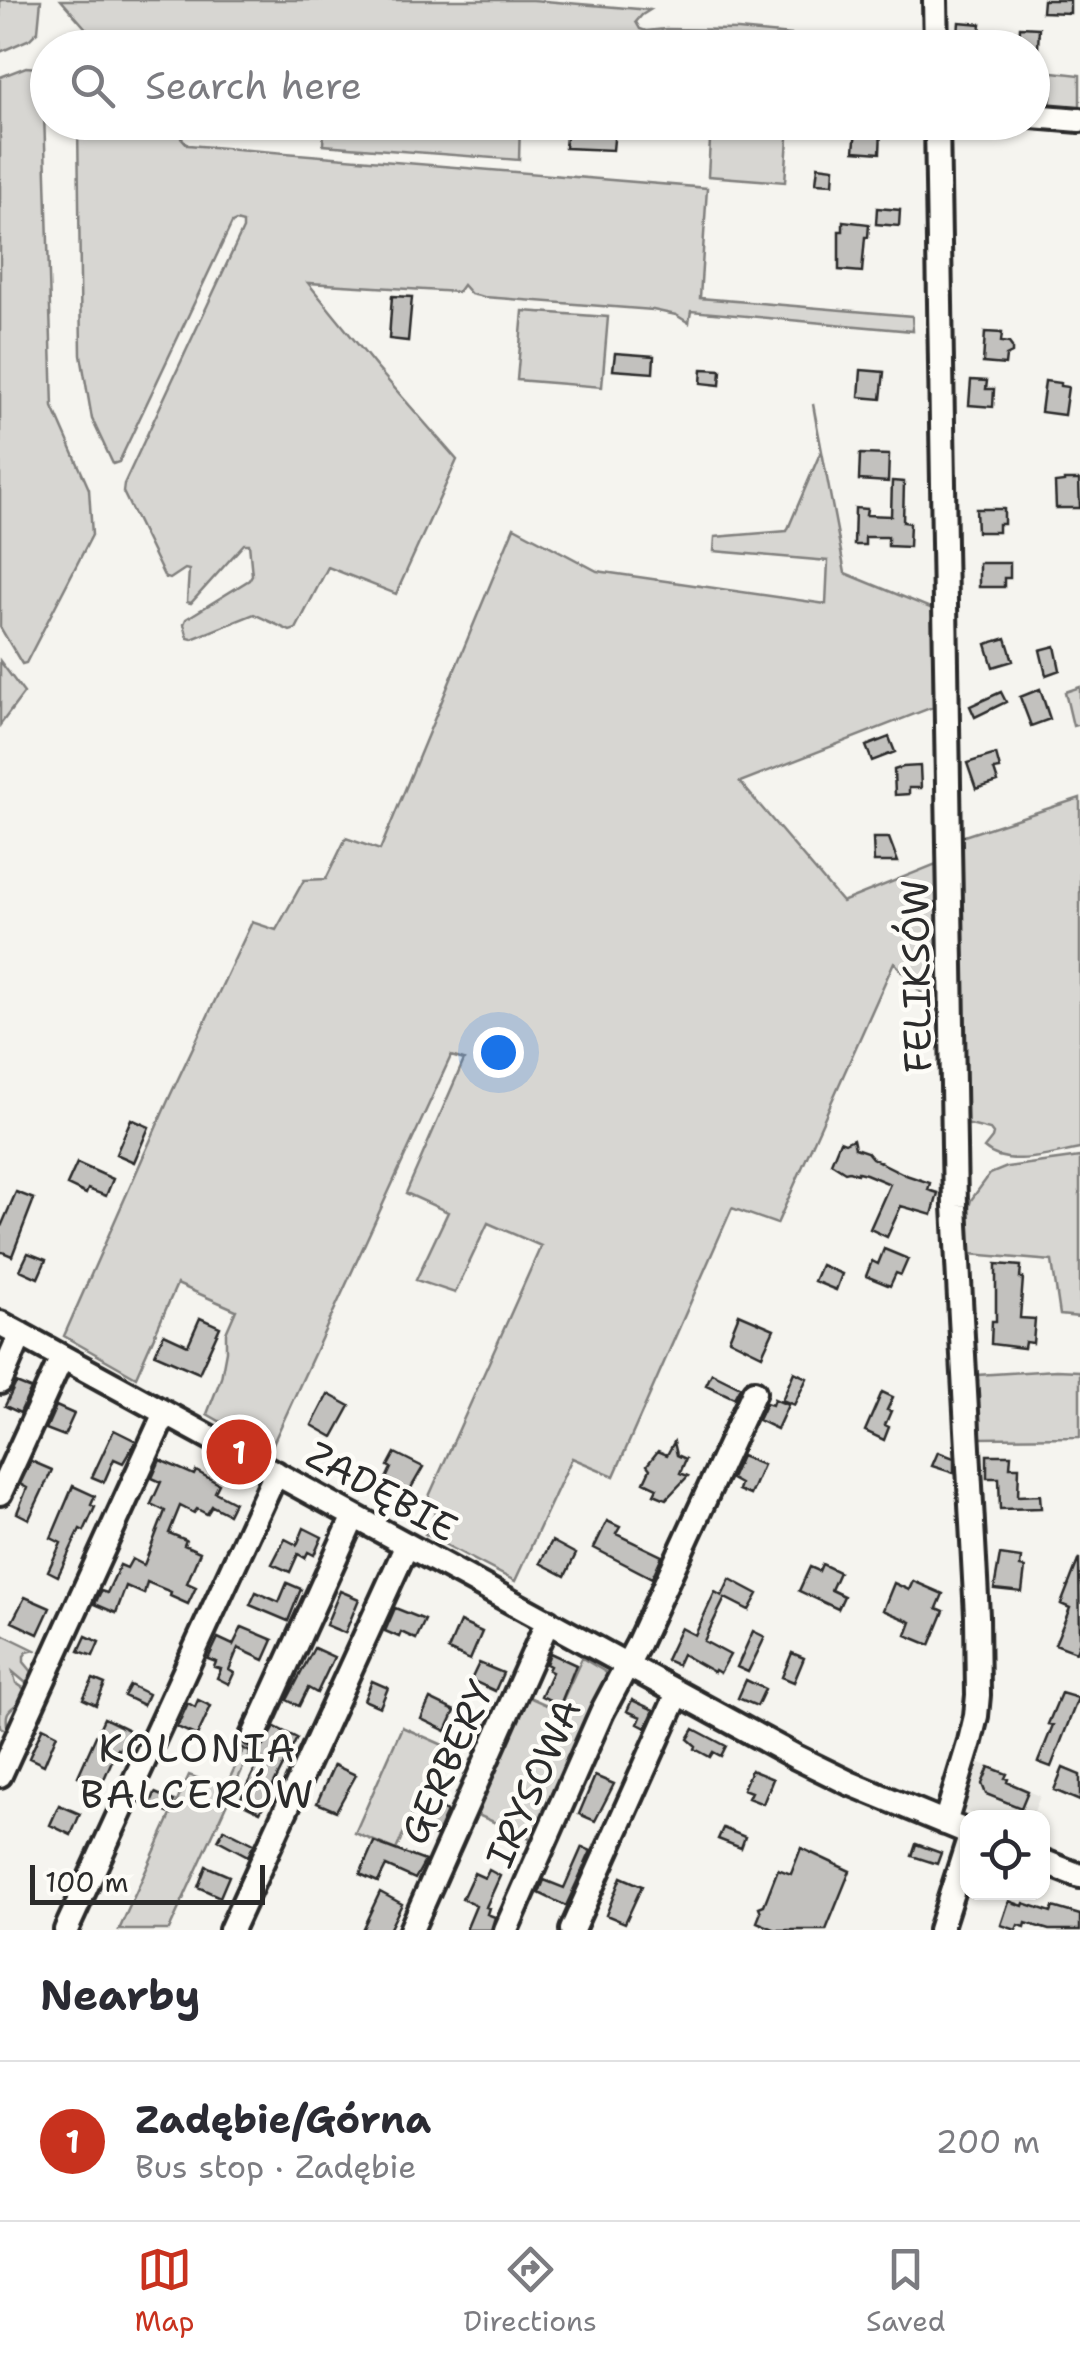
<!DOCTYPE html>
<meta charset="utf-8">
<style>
body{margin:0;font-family:"Shantell Sans",sans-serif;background:#f7f7f7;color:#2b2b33}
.controls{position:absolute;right:30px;bottom:30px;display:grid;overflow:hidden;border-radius:20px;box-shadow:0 2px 8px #0004}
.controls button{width:90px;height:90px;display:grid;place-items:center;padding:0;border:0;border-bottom:2px solid #e1e1e2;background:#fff;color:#2b2b33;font:50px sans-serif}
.scale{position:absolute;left:30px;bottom:25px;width:235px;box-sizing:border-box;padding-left:10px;border:5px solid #2b2b2b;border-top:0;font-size:28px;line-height:35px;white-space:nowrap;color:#2b2b2b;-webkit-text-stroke:8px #fdfcf7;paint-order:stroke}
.you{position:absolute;left:498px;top:1052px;width:35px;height:35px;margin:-25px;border:8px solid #fff;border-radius:50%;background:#1a73e8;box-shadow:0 0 0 15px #1a73e833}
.badge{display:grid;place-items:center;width:65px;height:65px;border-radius:50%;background:#c8321e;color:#fff;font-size:32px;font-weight:700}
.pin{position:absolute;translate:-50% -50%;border:5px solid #fff;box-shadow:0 2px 10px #0006}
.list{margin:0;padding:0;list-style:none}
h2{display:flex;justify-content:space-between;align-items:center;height:130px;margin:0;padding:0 40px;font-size:42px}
h2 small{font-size:32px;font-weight:400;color:#7c7c81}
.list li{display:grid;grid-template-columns:65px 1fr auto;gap:30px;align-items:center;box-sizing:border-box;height:160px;padding:0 40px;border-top:2px solid #e1e1e2}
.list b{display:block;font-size:38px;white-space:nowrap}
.list p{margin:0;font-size:32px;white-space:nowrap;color:#7c7c81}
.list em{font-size:32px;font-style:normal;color:#7c7c81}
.icon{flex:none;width:55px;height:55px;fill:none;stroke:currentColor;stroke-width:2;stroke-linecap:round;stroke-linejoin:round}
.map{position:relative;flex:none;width:1080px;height:1930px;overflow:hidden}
.search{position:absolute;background:#fff;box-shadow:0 2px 8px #0004;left:30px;right:30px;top:30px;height:110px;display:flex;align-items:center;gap:25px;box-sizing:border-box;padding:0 35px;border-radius:55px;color:#7c7c81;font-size:38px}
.sheet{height:290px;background:#fff}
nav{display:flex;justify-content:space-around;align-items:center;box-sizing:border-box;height:140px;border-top:2px solid #e1e1e2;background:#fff;font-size:28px;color:#7c7c81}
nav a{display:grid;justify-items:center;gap:5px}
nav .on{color:#c8321e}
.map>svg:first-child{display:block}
.built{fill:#e6e5e0}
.green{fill:#d7d6d2;stroke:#81807e;stroke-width:2.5}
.building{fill:#c2c1be;stroke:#2b2b2b;stroke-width:2.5}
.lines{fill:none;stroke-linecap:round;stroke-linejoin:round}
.minor-casing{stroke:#2b2b2b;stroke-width:30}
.minor{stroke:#fdfcf7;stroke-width:22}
.labels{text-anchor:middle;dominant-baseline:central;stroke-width:9;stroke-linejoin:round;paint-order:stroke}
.street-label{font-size:38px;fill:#2b2b2b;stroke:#fdfcf7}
.neighbourhood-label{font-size:40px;letter-spacing:2.5px;fill:#2b2b2b;stroke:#fdfcf7}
</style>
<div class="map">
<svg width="1080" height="1930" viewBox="0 0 1080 1930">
<rect width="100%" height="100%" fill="#f5f4ef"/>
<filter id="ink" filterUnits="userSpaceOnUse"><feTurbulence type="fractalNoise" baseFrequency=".01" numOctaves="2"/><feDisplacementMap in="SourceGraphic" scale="20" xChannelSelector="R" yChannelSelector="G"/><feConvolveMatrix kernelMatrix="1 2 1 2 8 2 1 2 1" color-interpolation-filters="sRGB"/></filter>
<g filter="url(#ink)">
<path class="built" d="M973,1760l34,14 -2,4 3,1v3l32,14 -8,21h-52l-21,-8z"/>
<path class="green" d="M0,0h41l-3,31 -8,8 -30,13z
M61,0h472l117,10 -8,5 -6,7 4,7 6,2 20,-2 72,1 53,5 -1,13h-711l17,-8z
M26,67l11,1 6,11 10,328 36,82 3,46 -66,128 -4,1 -22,-37v-550z
M1053,72l27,3v39l-30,-2z
M78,123h90l20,22 519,43 -7,110 212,18 1,15 -222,-20 -2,12 -13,-8 -23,-5 -169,-13 -13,-3 -8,-9 -5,7 -150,-9 69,85 80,92 -61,134 -68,-27 -32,62 -6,2 -36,-17 -62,25 -4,-1 -4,-14 2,-5 63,-39 3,-5 -3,-31h-5l-53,59 -4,-1 2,-32 -4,-1 -15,10 -5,-1 -42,-86 1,-8 119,-255v-6l-7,-2 -4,2 -113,239 -6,2 -21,-45 -11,-64z
M324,123h196l-1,37 -196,-15z
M711,123h78l-4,59 -77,-6z
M523,311l85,6 -6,70 -85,-7z
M813,404l32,169 88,36v98l-193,75 102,120 94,-38 2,148 -44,-50 -117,262 -45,-16 -118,268 -42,-18 -57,123 -90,-47 12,-25 -11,-6 115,-257 -53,-23 -33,70 -39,-13 32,-68 -42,-19 58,-133 -13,-4 -181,394 -63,-36 14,-36 5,-27v-18l10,-23 -59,-26 -41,93 -72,-41 106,-240 82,-174 24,8 28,-50 22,-1 20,-41 34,12 134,-323 83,44 229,33 2,-43 -114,-10 1,-14 72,-6 34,-80z
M0,661l24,32 -24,32z
M1080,687v37l-7,2 -8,-34z
M1080,798v351c-29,5 -72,20 -96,-1l8,-10 1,-4 -3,-4 -24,-6 -4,-161 -7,-124z
M1080,1157v160l-20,-2 -8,-54 -82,-7 -1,-47 2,-7 19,-26 17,-7z
M1056,1370l24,1v66l-104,1 -5,-58h7l-1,-5z
M0,1633l35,17 -8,2 -3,4v6l9,11 -2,8 -5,2 -13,-11 3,11 10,7v6c-14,15 -23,10 -18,35l-8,-4z
M582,1658l30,18 -73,166 -70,-31 51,-118 38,17z
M402,1727l41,18 -47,105 -41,-17z
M251,1734l6,3 -88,193h-50l70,-155 36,13z"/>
<path class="building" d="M1043,0h27v13l-28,-1z
M959,22l22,2 -1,7 6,1 -1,16h-28z
M1020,27l19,1 -1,20h-19z
M581,122h19v6l15,1 -2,21 -48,-2 2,-24 13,1z
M856,129l25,1 -1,23 -26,-2z
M818,166l16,2 -1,16 -17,-1z
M877,208l23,2 -1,16 -23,-2z
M843,221l26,3 -1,13h-3l-3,35 -23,-2v-39h4z
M392,296l20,1 -4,44 -19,-2z
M985,332l17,1 -1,9 8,1 3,4v6l-6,3 -1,9 -22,-2z
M615,353l39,3 -1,17 -40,-3z
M702,369l19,1 -1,15 -19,-2z
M861,370l23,2 -3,27 -22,-2z
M971,380l16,1 -1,8h8l-1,18 -24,-2z
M1045,381l15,2v3l8,1 -4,28 -23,-3z
M860,454l29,1 -1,27 -29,-2z
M1064,480h15l1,28h-24l-1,-25 9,-1z
M892,481l12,1 -1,40 7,1 -1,24 -21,-1v-9h-23v8h-11l1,-37 12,1 -1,6 25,1z
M976,509h28v15h-6v8h-21z
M979,563h31v15h-6v9h-25z
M1006,638l7,23 -20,6 -7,-23z
M1055,646l5,24 -14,5 -6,-25z
M1040,689l10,30 -19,7 -11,-29z
M1001,692l5,10 -31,15 -5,-11z
M889,737l6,15 -23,9 -6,-15z
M996,754l4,15 -6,1 4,12 -22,7 -9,-26z
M920,766l1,22h-12v6l-14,1 -1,-25 9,-3z
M873,838h16l9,24h-24z
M131,1119l18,8 -15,35 -18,-8z
M853,1139l2,9 12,4 5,6 34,17 24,8 -2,7 10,3 -6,22 -31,-9 -14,31 -17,-8 20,-45 -24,-10 -8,-2 -1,2 -8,-3 -4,1 -14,-9 9,-22 5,2z
M77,1163l36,16 -7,17 -18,-7 -2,5 -19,-9z
M16,1192l18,7 -22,57 -12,-5v-22z
M884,1249l24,10 -7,16 -5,-2 -6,13 -24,-10 6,-15 6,3z
M28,1253l18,7 -8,18 -18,-8z
M996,1264l25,2 -1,12h3l-3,40 15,1 -2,24 -8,-1 -1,6 -33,-4 1,-23h4z
M821,1265l21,9 -6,16 -22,-9z
M739,1314l35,15 -12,26 -33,-16z
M200,1318l20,9 -21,46 -44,-19 9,-20 24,11z
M794,1372l13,6 -13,27 -12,-5z
M712,1373l28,14 -6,11 -28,-13z
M16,1383l15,6 -11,24 -15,-7z
M882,1392l11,5 -6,13 4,1 -6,14 4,2 -5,13 -19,-9z
M328,1394l22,12 -17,31 -21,-12z
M774,1399l14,6 -11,24 -19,-9 8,-17 6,2z
M56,1406l18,8 -10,22 -18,-7z
M114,1430l22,11 -13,22 -9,-4 -10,23 -12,-5z
M674,1442l3,13 9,4 -6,14 8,3 -22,23 -12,-5 3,-6 -13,-6 6,-13 -3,-4 11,-14 9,4z
M938,1452l16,6v15l-22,-7z
M395,1453l28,14 -15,26 -23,-12 6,-13 -3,-2z
M987,1455h24l-1,12h9l-1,29 22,-1 1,13 -41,1 -1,-31h-12z
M741,1456l22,9 -13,30 -12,-5 2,-6 -9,-5z
M160,1460l34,15 2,-4 16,9 7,4 -4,8 19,10 -6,12 -16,-8 -5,8 -10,-5 -3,4 -14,-7 -11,27 17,7 -2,5 16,7 -13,31 9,4 -8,17 -18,-8 1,-4 -24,-10 -3,12 -18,-8 -10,27 -21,-9 6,-13 6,2 13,-28 7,3 5,-9 12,6 21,-54 -14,-7 10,-22 -9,-4z
M31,1461l21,9 -23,49 -12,-6 10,-25 -7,-4z
M73,1486l22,10 -4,9 4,2 -11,24 -4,-2 -22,47 -10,-5 13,-28 -10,-5z
M607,1521l13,6 -4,7 46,22 -10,22 -58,-30z
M304,1528l18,9 -8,18 -6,-3 -3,6 -7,-4 -8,18 -18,-8 13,-25 12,6z
M552,1541l24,13 -11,22 -25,-13z
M1000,1555l21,3 -1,9 5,1 -3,24 -28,-3z
M1079,1558l1,83 -4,11 -21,-8 15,-36 -9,-4z
M822,1564l17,8 -8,18 13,6 -6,13 -39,-18 11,-24 9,4z
M730,1579l28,15 -9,16 -24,-12 -21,43 26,14 -10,18 -5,-3 -1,2 -32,-18 -5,11 -11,-5 15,-32 14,7 20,-43 7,4z
M913,1581l30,13 -6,14 7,3 -14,34 -24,-10 5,-13 -28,-12 11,-27 15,7z
M287,1583l14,6 -13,32 -38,-16 6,-13 23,10z
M340,1591l19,8 -14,34 -19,-8z
M25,1597l25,11 -12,26 -26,-12z
M395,1608l30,12 -9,19 -15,-7 -2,5 -14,-6z
M460,1622l22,10 -12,28 -22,-10z
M242,1627l31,13 -9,20 -26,-12 -9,22 5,3 -5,11 -12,-6 4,-9 -7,-2 2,-5 -8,-3 10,-21 15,7z
M753,1631l12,6 -17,35 -11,-5z
M86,1636l13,6 -6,14 -14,-5z
M314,1648l20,9 -17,36 -9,-5 -9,18 -12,-6z
M550,1653l26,12 -16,40 -19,-9 11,-24 -4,-2 2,-4 -4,-2z
M792,1653l12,5 -10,24 -12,-5z
M479,1663l24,10 -8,18 -24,-11z
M93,1679l12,5 -9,21 -13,-6z
M746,1680l19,9 -8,17 -19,-8z
M372,1681l16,7 -8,19 -16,-7z
M130,1685l18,9 -5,11 -19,-9z
M1061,1693l17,5 -27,69 -13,-5 15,-37 -5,-1z
M430,1699l25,12 -9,20 -25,-12z
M198,1700l13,6 -14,30 -20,-9 11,-24 7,4z
M632,1700l22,10 -8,18 -8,-4 3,-7 -14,-6z
M248,1713l-8,21 2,8 6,5 7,2 9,-3 11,-19 22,11 -37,74 -21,-10 22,-45 -28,-13z
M104,1718l25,12 -10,20 -2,-1 -16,37 -23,-10z
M43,1727l14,7 -13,31 -15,-7z
M694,1729l32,17 -5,10 -8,-4 -3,5 -15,-8 1,-3 -8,-7z
M334,1765l22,10 -20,36 -19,-8z
M989,1767l18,7 -2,4 3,1 -1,3 21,9 -7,17 -35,-14 -4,-10z
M1063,1768l17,7v26l-26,-11z
M751,1770l22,9 -10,25 -15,-6 3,-6 -8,-3z
M595,1776l19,8 -19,37 -16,-7z
M155,1793l19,8 -6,12 -18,-8z
M420,1799l27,13 -11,24 -12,-6 5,-9 -16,-8z
M59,1805l21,9 -9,21 -21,-10z
M723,1828l22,9 -4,11 -23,-9z
M224,1829l30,15 -6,12 -30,-16z
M374,1842l51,19 -10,18 -29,-13 -8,16 -18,-8z
M916,1844l25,9 -4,11 -25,-8z
M582,1847l9,4 -25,55 -27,-13 5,-13 20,8z
M801,1848l49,23 -24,59h-50l-19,-8 4,-10 -2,-5 5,-2 14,-36 13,5z
M206,1866l23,10 -9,21 -22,-10z
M489,1870l11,6 -14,31 3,1 -2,6 8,3 -4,13h-25l10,-24 -14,-7 12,-26 11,5z
M621,1877l21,9 -17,37 -19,-8z
M380,1892l22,12 -13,26h-27z
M1009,1901l14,5 1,-3 27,9 2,-5 27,8v15h-31l-23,-7 -1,4 -7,-2 -2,5 -15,-5z"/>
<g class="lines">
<defs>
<path id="minor" d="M935,0l1,48
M1032,116l48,4
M937,122l18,1084 22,410 1,79 -2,21 -6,25 -25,82
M0,1323l796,434 53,26 119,49
M0,1382l21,-48
M0,1493l62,-136
M255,1734l99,-218
M0,1775l165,-362
M1042,1861l38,15
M66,1930l210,-457
M231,1930l176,-385
M411,1930l137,-309
M506,1930l96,-218 36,-68 116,-252
M572,1930l106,-237
M940,1930l28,-88"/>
</defs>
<use href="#minor" class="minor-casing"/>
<use href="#minor" class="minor"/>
</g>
</g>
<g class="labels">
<g class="street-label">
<text transform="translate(916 976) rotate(-91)">FELIKSÓW</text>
<text transform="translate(382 1491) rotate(29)">ZADĘBIE</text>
<text transform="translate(447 1762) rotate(-66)">GERBERY</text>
<text transform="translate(533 1783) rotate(-66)">IRYSOWA</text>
</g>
<g class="neighbourhood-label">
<text x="198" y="1748">KOLONIA<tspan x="198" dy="46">BALCERÓW</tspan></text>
</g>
</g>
</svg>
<div class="controls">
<button><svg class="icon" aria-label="locate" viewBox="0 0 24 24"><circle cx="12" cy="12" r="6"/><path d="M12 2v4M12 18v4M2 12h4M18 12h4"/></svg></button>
</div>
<div class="scale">100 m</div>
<div class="you"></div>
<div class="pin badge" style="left:239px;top:1452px">1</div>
<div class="search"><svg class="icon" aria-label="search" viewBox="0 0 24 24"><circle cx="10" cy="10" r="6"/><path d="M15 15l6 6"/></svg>Search here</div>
</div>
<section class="sheet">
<h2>Nearby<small></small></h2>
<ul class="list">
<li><span class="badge">1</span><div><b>Zadębie/Górna</b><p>Bus stop · Zadębie</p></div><em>200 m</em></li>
</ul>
</section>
<nav>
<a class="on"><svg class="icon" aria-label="map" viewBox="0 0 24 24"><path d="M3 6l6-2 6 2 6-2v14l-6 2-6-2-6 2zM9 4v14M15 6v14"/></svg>Map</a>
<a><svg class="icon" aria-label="directions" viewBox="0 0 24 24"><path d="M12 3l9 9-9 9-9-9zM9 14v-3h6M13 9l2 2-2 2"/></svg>Directions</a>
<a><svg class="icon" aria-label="saved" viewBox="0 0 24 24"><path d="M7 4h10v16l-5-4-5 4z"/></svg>Saved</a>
</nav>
